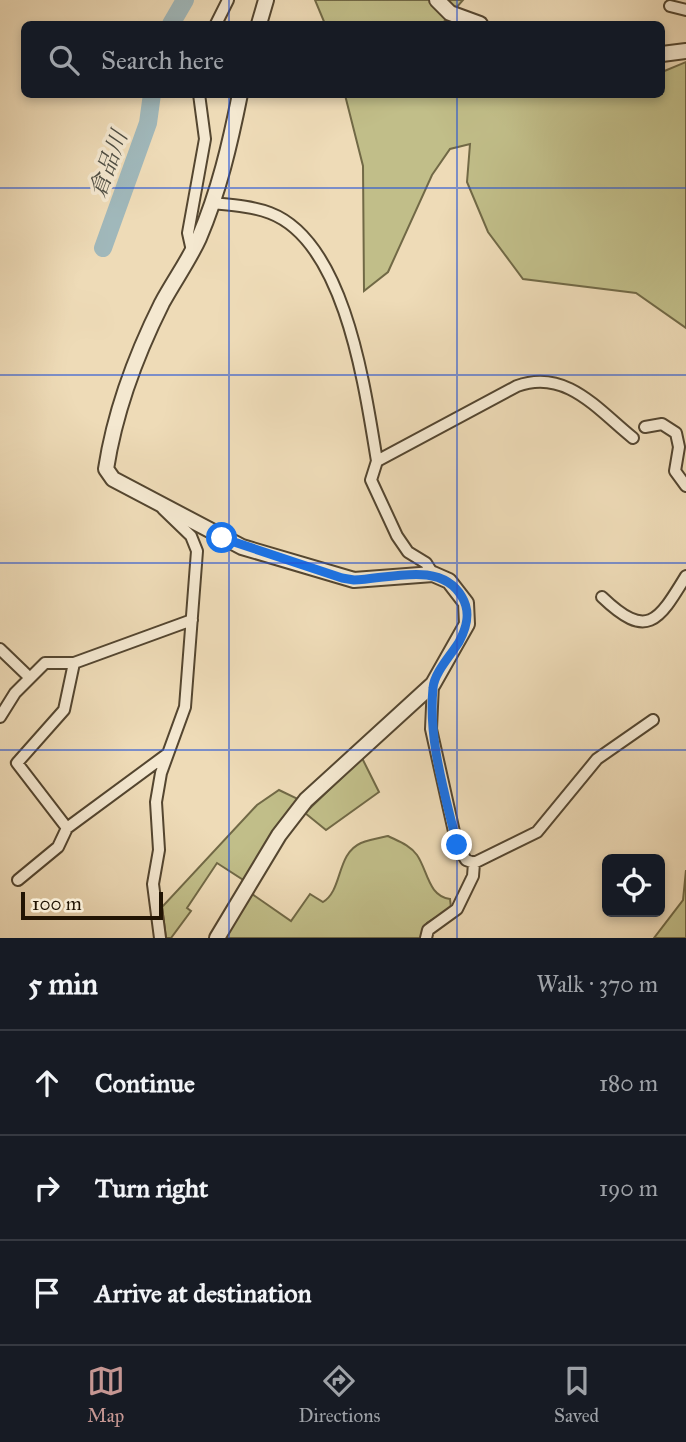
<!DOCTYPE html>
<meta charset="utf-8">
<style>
body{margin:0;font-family:"IM FELL Great Primer","Noto Serif JP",serif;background:#242831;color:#f1f3f6}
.controls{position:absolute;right:21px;bottom:21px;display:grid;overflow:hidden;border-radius:10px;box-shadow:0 4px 10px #0003}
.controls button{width:63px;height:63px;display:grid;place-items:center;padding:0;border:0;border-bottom:2px solid #363941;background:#171b24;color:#f1f3f6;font:35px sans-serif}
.scale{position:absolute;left:21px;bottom:18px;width:142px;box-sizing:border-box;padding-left:7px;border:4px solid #211403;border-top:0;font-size:19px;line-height:24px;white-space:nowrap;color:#211403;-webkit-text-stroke:5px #f4e8d0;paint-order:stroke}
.stop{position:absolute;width:21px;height:21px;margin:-16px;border:5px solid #1a73e8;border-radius:50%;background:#fff}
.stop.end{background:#1a73e8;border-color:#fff;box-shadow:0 2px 7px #0008}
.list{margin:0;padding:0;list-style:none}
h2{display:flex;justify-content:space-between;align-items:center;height:91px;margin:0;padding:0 28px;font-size:30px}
h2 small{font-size:23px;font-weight:400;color:#9ea1a6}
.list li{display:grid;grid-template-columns:46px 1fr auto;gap:21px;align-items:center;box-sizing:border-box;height:105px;padding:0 28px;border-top:2px solid #363941}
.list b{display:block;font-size:26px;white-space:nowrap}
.list em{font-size:23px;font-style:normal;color:#9ea1a6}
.icon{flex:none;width:38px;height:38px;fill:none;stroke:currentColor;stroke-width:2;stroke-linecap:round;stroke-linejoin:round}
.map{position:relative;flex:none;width:686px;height:938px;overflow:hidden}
.search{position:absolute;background:#171b24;box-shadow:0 4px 10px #0003;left:21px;right:21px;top:21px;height:77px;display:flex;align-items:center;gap:18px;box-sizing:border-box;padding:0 24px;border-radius:10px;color:#9ea1a6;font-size:26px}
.sheet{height:406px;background:#171b24}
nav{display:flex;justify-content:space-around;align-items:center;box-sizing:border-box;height:98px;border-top:2px solid #363941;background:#171b24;font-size:19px;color:#9ea1a6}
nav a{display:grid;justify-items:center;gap:4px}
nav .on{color:#c59692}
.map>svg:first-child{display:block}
.green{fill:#c1be89;stroke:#716946;stroke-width:2}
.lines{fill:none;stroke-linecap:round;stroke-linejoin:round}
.river{stroke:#a0b8bb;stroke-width:18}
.minor-casing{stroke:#544630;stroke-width:14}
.tertiary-casing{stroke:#544630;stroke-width:18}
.minor{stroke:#f4e8d0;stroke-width:10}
.tertiary{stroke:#f4e8d0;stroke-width:14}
.route{stroke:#1a73e8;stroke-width:9}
.grid{fill:none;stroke:#1d4ed8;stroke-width:2;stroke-opacity:0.55}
.labels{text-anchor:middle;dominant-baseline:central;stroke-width:7;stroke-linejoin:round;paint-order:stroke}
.water-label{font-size:23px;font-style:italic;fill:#4d4d43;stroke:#f4e8d0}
</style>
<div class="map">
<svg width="686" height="938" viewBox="0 0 686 938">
<rect width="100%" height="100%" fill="#eedbb7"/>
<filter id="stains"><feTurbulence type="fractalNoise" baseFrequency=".00286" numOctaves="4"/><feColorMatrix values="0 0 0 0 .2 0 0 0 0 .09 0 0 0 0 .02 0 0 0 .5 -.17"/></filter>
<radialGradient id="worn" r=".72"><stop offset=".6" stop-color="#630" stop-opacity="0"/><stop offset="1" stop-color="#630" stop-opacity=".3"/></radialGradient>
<path class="green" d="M315,0h148l-21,24h-117z
M686,62v266l-50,-35 -113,-14 -35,-47 -21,-50 3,-38 -20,5 -18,26 -44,97 -24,19 -1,-125 -18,-71 317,-1v-22z
M362,758l17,34 -53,38 -21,-17z
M279,790l19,9 -24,30 -29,52 -28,-18 -30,45 4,3 -20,27h-5l-4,-31 95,-102z
M388,836c10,5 22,9 29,19 11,16 11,41 33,44l1,9 -24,15 -6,15h-198l29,-44 39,27 19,-27 13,8c20,-12 13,-48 38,-59 8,-3 18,-5 27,-7z
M686,870v68h-32l29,-38z"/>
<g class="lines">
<path class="river" d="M171,24l14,-24
M103,248l45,-125 4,-29"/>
<defs>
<path id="minor" d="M670,6l16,4
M216,24l12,-24
M211,203c20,2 40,3 59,10 76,29 95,177 107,248l-6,19 26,56 11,16 18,11 7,11
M192,251l-4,-18 17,-94 -6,-45
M645,427l17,-3 14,9 3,14 -4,24 11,15
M377,461l140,-75c49,-18 81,24 116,52
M602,597c45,43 56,25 84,-21
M0,649l28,27
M433,684l-2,45 26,116 9,15 8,3 63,-31 60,-73 56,-39
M0,717l15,-24 30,-30h29l118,-43
M67,828l-50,-65 47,-53 10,-47
M18,880l40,-33 9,-19 99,-73
M160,938l-7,-54 6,-34 -3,-48 5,-29 24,-66 12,-156 -6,-15 -28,-27
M426,938l2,-8 29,-21 16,-33 1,-13"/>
<path id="tertiary" d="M437,0l13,13 30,11
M259,24l7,-24
M662,54l24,-3
M217,938l62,-103 27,-35 127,-116 34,-60 -1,-21 -17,-22 -16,-7 -79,6 -112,-33 -129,-68 -7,-10c9,-58 30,-114 56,-166 12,-22 27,-43 37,-65 20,-47 31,-94 41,-144"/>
</defs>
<use href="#minor" class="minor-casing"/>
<use href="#tertiary" class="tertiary-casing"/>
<use href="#minor" class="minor"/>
<use href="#tertiary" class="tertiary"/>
</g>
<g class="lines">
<path class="route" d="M222,538l120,40 12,2c35,-1 87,-20 108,17 9,15 5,30 -3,45 -8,13 -25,31 -26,46 -5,53 12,105 24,157"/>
</g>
<path class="grid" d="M229,0v24M457,0v24M229,94v844M457,94v844M0,188h686M0,375h686M0,563h686M0,750h686"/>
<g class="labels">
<g class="water-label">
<text transform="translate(108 164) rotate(-70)">倉品川</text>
</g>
</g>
<rect width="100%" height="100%" filter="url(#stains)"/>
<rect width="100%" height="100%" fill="url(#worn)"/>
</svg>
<div class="controls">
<button><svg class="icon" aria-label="locate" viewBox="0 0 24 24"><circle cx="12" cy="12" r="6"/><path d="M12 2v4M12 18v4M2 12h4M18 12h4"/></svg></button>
</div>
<div class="scale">100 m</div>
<div class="stop" style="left:222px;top:538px"></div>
<div class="stop end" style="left:457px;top:845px"></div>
<div class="search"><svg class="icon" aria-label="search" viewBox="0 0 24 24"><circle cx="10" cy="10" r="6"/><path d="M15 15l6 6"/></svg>Search here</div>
</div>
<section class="sheet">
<h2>5 min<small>Walk · 370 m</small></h2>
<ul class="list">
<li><svg class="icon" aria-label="ahead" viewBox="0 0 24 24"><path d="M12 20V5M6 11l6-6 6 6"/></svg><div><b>Continue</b></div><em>180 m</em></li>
<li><svg class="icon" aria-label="right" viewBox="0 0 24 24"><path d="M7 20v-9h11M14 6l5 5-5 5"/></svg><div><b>Turn right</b></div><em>190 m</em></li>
<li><svg class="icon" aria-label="arrive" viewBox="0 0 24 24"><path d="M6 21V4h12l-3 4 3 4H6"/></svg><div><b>Arrive at destination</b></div></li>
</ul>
</section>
<nav>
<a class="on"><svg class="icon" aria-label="map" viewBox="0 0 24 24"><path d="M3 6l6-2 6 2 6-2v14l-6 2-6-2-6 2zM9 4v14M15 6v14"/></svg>Map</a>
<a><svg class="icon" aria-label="directions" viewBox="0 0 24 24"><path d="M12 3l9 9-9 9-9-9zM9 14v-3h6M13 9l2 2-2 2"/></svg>Directions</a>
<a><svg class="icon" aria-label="saved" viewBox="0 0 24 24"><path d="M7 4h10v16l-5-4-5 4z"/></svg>Saved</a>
</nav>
